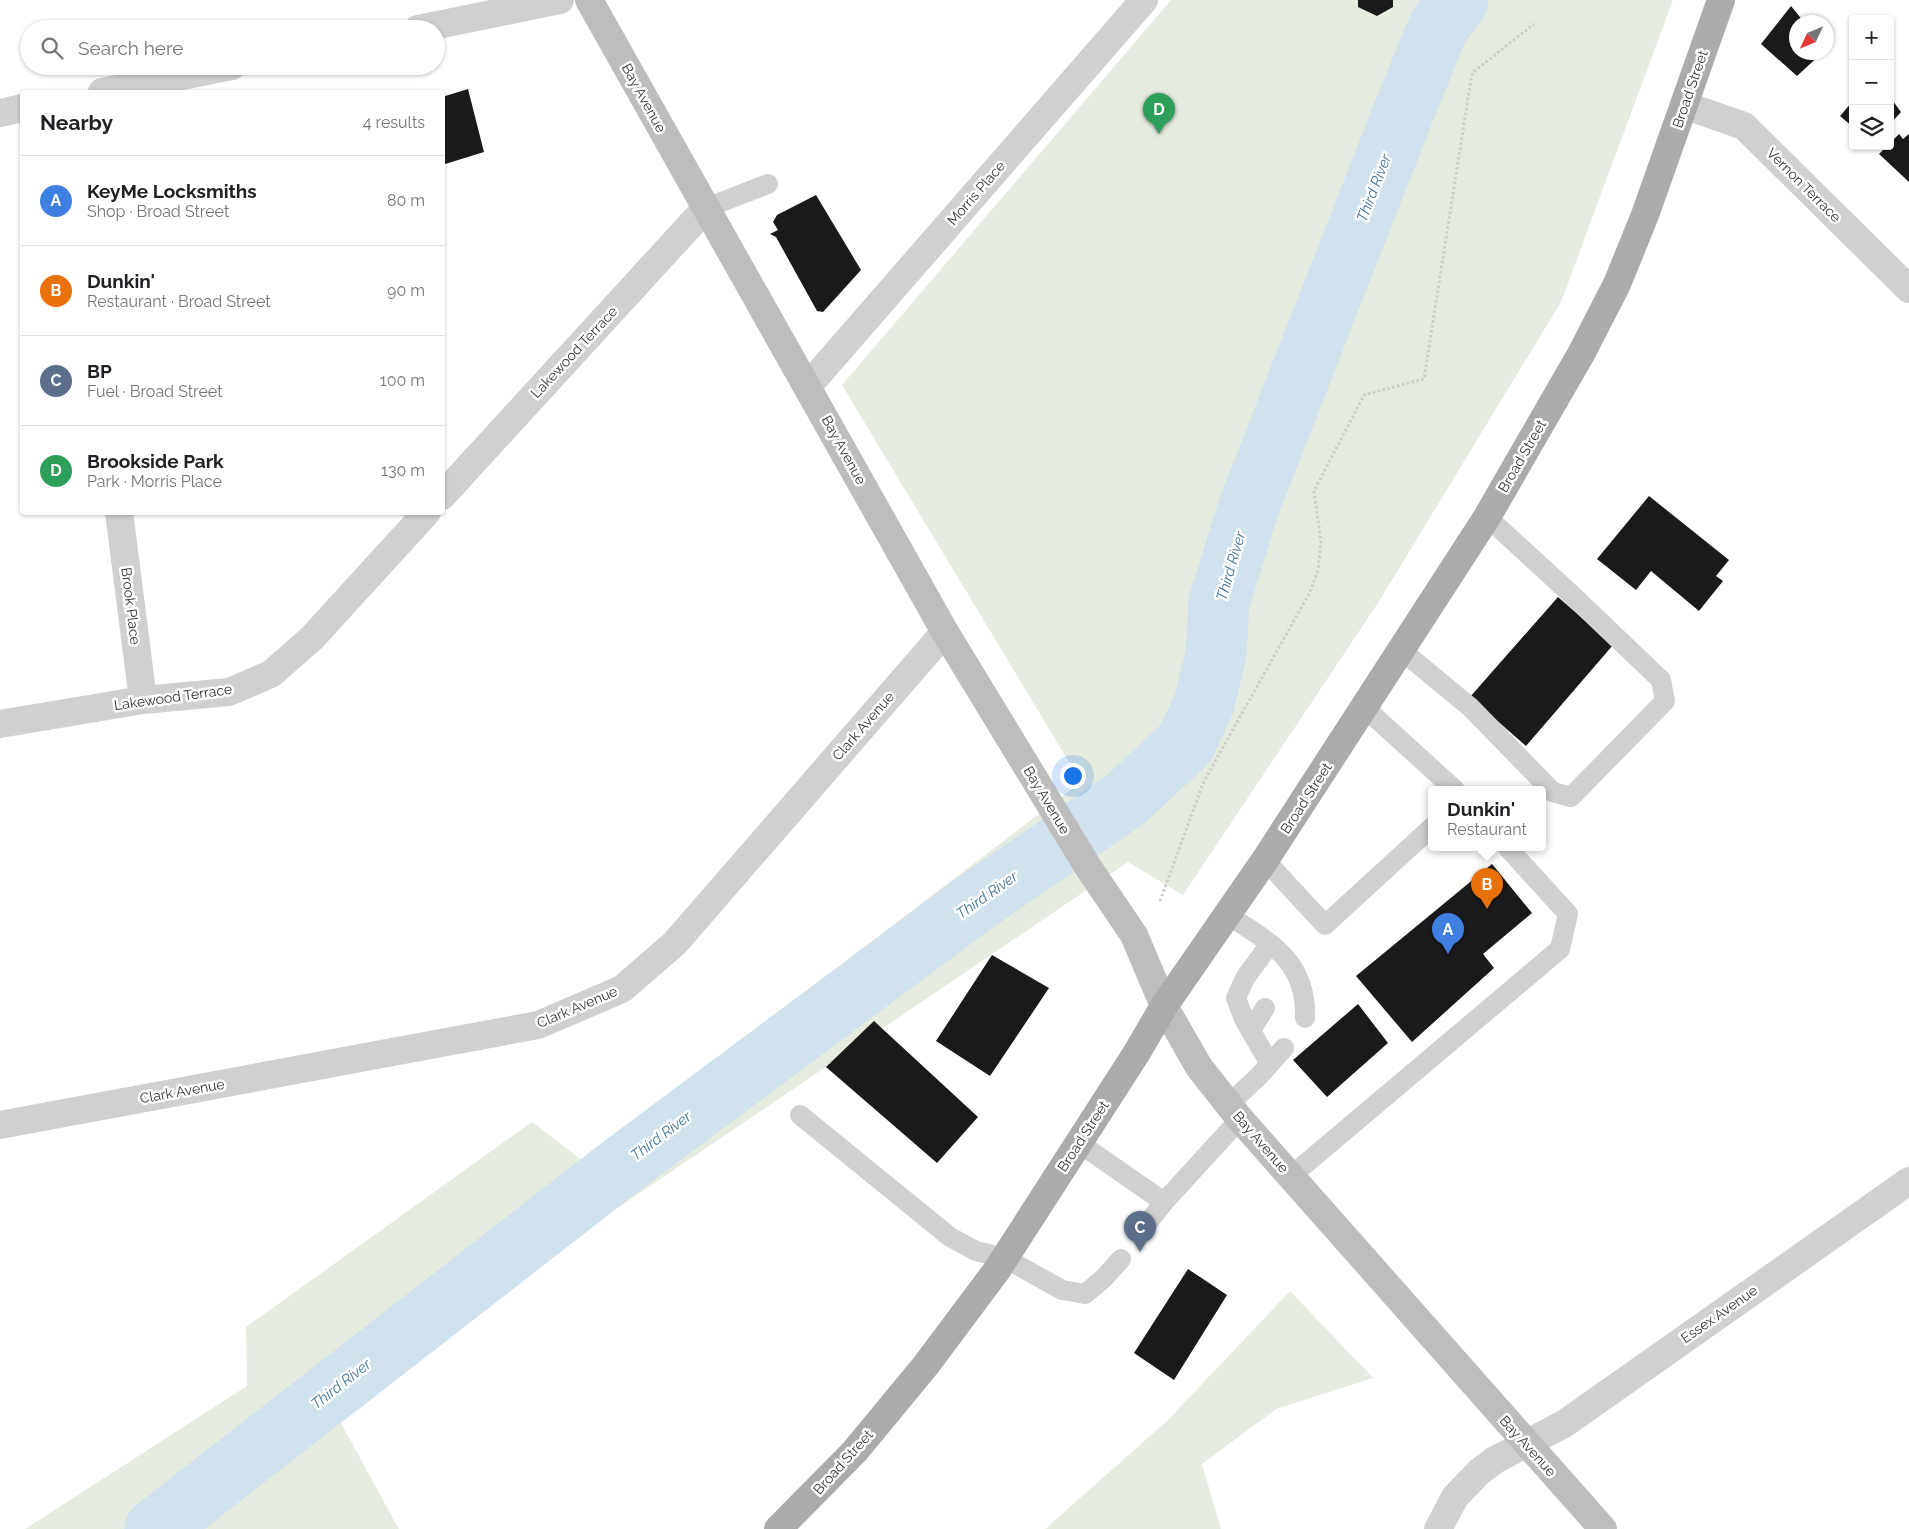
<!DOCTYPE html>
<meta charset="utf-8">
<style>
body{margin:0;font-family:Raleway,sans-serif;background:#f6f6f6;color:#202124}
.controls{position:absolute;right:15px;top:15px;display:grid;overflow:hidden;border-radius:5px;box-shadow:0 1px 4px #0004}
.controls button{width:45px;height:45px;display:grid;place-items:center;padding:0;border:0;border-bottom:1px solid #e0e0e0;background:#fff;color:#202124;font:25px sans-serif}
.compass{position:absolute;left:1789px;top:15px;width:45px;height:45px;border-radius:50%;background:#fff;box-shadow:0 1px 4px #0004;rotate:226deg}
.you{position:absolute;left:1072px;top:775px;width:18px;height:18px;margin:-12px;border:4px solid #fff;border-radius:50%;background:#1a73e8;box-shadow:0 0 0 8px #1a73e833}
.badge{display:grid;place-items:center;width:32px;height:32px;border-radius:50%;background:#e63946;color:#fff;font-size:16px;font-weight:700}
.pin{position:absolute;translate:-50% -41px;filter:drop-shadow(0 1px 2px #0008)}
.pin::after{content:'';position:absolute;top:26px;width:18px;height:15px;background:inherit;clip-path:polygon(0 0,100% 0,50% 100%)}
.popup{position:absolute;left:1428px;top:786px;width:118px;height:65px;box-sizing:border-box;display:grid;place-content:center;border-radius:5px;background:#fff;filter:drop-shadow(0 1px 4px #0005);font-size:16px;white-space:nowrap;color:#757577}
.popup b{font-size:19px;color:#202124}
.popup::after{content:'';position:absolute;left:50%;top:100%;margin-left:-10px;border:10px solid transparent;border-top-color:#fff}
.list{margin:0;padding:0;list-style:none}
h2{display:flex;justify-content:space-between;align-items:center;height:65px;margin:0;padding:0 20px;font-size:21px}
h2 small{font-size:16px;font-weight:400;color:#757577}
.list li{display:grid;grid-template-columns:32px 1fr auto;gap:15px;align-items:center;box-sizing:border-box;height:90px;padding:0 20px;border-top:1px solid #e0e0e0}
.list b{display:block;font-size:19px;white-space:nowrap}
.list p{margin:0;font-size:16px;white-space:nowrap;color:#757577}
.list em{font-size:16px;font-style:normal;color:#757577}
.icon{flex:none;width:28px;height:28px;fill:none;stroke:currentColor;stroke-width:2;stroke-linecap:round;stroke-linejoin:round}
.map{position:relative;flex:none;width:1909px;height:1529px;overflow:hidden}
.search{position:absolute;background:#fff;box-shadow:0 1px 4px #0004;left:20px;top:20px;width:425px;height:55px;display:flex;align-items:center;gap:12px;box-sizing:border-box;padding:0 18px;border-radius:28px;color:#757577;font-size:19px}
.panel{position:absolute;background:#fff;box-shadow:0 1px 4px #0004;left:20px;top:90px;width:425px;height:425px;border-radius:5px}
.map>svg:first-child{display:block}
.green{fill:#e6ecdf}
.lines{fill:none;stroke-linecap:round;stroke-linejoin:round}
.river{stroke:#cfe2ee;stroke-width:61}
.building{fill:#1a1a1a}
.path{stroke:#cdcdcd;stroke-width:3;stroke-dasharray:2.5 2.5;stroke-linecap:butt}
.lane{stroke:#d0d0d0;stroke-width:20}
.street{stroke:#d0d0d0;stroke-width:28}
.secondary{stroke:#bdbdbd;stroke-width:28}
.primary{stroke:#ababab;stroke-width:28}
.labels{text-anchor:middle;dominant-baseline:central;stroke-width:5;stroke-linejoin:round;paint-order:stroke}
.street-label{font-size:14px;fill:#333;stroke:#fff}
.water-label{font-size:15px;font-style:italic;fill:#3f7597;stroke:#fff}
</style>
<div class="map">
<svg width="1909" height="1529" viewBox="0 0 1909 1529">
<rect width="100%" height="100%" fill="#fff"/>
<path class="green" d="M1171,0h502l-112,302 -183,301 -195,292 -55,-33 -798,541 69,126h-374l222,-143 -1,-59 286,-205 51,39 498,-379 -239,-397z
M1290,1291l83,87 -97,31 -74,55 19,65h-176l122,-108z"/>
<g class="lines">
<path class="river" d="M155,1529l464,-361 357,-266 150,-103 59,-55 19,-40 12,-50 3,-51 30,-97 155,-395 34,-83 20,-28"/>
</g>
<path class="building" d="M1358,0h35v7l-16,9 -19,-9z
M1791,6l13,16h-8v30h27l-26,24 -36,-32z
M468,89l16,63 -42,13v-68z
M1890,97l11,15 -11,12z
M1853,101v26l-13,-11z
M1899,134l4,5 6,-5v48l-30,-28 8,-8h3v-3z
M816,195l45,75 -38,42 -6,-1 -41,-74 -6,-3 8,-4 -5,-8 4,-7z
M1649,496l80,64 -13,16 7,5 -24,30 -48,-40 -15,19 -39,-31z
M1558,597l55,48 -87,101 -56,-49z
M1492,864l40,49 -49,41 11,14 -82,74 -56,-66z
M992,955l57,33 -59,88 -54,-35z
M1358,1004l30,39 -61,54 -34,-37z
M874,1021l104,96 -41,46 -111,-96z
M1188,1269l39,26 -53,85 -40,-27z"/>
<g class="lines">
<path class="path" d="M1160,901l44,-120 106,-189 8,-22 3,-28 -7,-51 50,-96 60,-16 48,-306 62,-49"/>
<path class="lane" d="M706,208l62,-24
M1401,650l69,57 83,85 18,5 94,-96 -4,-21 -90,-86 -84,-77
M1365,708l90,82
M1265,860l60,65 107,-98
M1227,915c43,27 80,46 78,103
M1270,944l-25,34 -9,20 8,21 26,45
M1251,1030l14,-22
M1228,1105l31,-29 25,-28
M800,1115l150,122 26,14 29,7 57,32 23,4 18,-15 18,-20
M1079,1143l85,59 76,-83
M1291,1176l269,-227 8,-35 -60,-66
M1147,1224l17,-22"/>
<path class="street" d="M418,29l142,-29
M102,92l130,-26
M1684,105l60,21 165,163
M0,113l22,-5
M808,386l336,-386
M442,496l264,-288
M119,512l24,188
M0,724l143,-24 86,-8 42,-18 41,-36 115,-126
M0,1125l538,-100 84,-36 53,-46 270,-311
M1438,1529l17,-32 24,-25 16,-12 69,-36 345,-243"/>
<path class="secondary" d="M589,0l356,632 143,235 46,68 30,71 35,61 41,52 363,410"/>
<path class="primary" d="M778,1529l77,-78 71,-86 71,-95 139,-216 28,-48 101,-146 222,-343 94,-163 36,-70 28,-69 76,-215"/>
</g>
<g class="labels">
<g class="street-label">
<text transform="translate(1690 89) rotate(-71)">Broad Street</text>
<text transform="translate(644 98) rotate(61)">Bay Avenue</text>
<text transform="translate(1804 185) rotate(45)">Vernon Terrace</text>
<text transform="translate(976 193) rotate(-49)">Morris Place</text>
<text transform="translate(574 352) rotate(-47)">Lakewood Terrace</text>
<text transform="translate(844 450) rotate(61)">Bay Avenue</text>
<text transform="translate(1522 456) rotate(-60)">Broad Street</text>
<text transform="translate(131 606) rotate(83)">Brook Place</text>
<text transform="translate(173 697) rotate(-8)">Lakewood Terrace</text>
<text transform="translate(863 726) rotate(-49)">Clark Avenue</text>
<text transform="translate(1306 798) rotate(-57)">Broad Street</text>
<text transform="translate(1047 800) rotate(59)">Bay Avenue</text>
<text transform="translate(577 1007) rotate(-23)">Clark Avenue</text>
<text transform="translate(182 1091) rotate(-10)">Clark Avenue</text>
<text transform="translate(1083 1136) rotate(-57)">Broad Street</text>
<text transform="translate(1261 1142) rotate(49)">Bay Avenue</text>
<text transform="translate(1719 1314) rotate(-35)">Essex Avenue</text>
<text transform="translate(1528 1446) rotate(48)">Bay Avenue</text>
<text transform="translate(843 1462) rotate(-48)">Broad Street</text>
</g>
<g class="water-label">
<text transform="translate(1374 188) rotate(-69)">Third River</text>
<text transform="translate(1231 566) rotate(-74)">Third River</text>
<text transform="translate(987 895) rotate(-35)">Third River</text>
<text transform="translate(661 1136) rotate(-37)">Third River</text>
<text transform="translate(341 1384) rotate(-38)">Third River</text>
</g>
</g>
</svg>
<div class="controls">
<button>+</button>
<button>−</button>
<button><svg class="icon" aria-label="layers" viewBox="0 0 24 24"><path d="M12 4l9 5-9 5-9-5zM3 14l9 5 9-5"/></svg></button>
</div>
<svg class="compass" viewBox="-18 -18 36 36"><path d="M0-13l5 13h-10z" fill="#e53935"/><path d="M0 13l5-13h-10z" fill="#757577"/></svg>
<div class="you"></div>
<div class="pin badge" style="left:1448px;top:954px;background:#3f7fe0">A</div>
<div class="pin badge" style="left:1487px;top:909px;background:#e8710a">B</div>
<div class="popup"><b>Dunkin'</b>Restaurant</div>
<div class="pin badge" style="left:1140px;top:1252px;background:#5c6f8a">C</div>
<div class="pin badge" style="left:1159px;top:134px;background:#2e9e5b">D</div>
<div class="search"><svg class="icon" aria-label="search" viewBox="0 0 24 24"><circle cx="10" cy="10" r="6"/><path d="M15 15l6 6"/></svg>Search here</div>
<section class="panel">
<h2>Nearby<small>4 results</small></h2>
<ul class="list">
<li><span class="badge" style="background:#3f7fe0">A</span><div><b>KeyMe Locksmiths</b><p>Shop · Broad Street</p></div><em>80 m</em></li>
<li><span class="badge" style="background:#e8710a">B</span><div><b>Dunkin'</b><p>Restaurant · Broad Street</p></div><em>90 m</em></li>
<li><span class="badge" style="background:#5c6f8a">C</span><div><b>BP</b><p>Fuel · Broad Street</p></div><em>100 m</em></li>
<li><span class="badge" style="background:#2e9e5b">D</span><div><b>Brookside Park</b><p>Park · Morris Place</p></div><em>130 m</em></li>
</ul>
</section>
</div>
